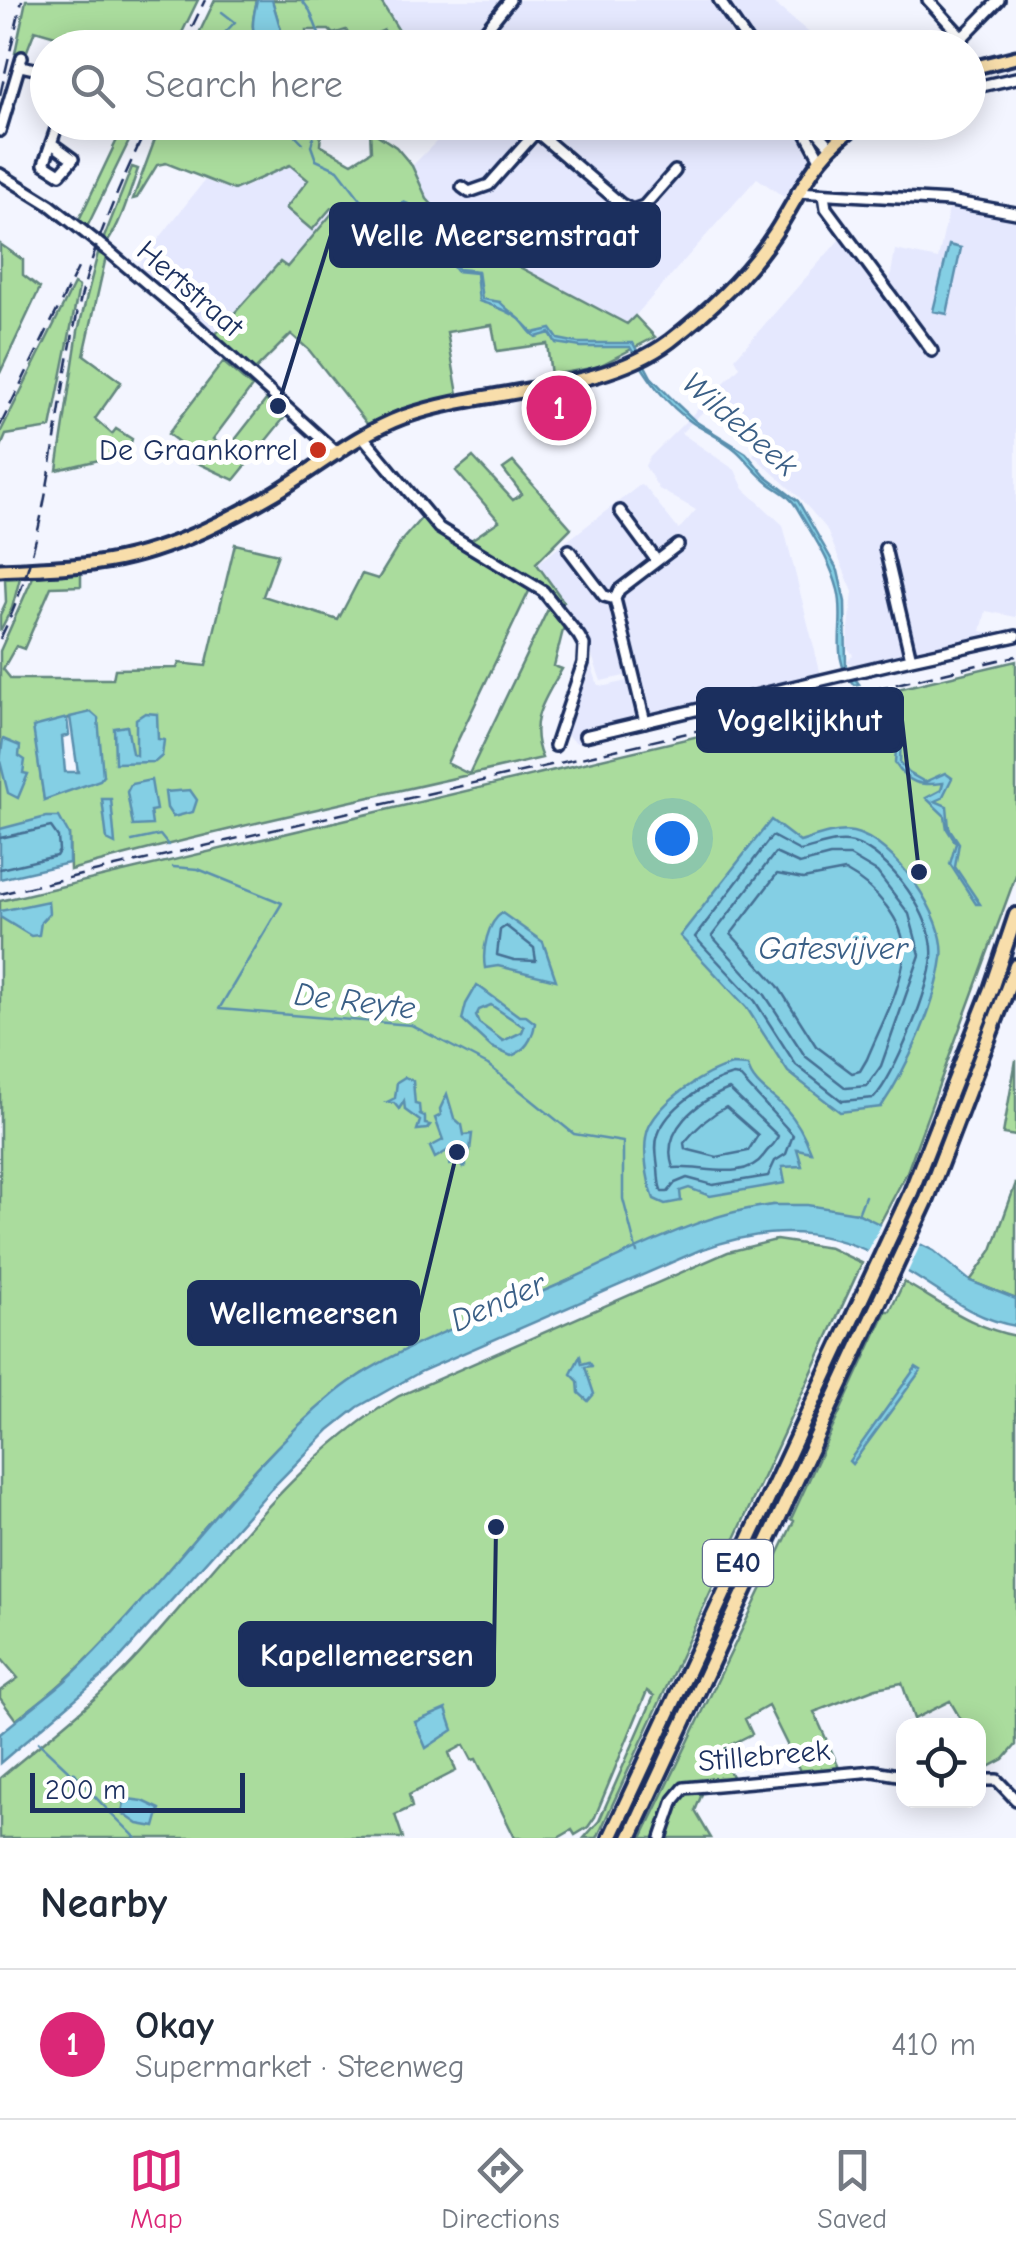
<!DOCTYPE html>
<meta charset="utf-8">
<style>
body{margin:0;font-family:"Comic Neue",sans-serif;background:#f2f2f3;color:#1f2937}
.controls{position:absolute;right:30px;bottom:30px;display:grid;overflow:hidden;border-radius:20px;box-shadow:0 5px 25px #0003}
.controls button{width:90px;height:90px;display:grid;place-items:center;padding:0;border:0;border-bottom:2px solid #e0e1e3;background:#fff;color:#1f2937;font:50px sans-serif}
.scale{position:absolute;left:30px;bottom:25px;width:215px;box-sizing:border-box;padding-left:10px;border:5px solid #1b2f5e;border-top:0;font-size:28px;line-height:35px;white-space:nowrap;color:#1b2f5e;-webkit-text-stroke:8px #fff;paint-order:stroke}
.you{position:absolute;left:672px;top:838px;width:35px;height:35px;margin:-25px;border:8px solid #fff;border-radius:50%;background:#1a73e8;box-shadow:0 0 0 15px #1a73e833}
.badge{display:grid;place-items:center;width:65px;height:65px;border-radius:50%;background:#db2777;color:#fff;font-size:32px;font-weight:700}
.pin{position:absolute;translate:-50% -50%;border:5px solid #fff;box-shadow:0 2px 10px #0006}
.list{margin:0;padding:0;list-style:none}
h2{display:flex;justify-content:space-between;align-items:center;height:130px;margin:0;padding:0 40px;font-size:42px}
h2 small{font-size:32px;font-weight:400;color:#747a83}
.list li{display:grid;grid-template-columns:65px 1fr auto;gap:30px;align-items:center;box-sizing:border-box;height:150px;padding:0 40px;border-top:2px solid #e0e1e3}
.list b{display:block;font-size:38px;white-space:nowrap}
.list p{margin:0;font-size:32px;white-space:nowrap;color:#747a83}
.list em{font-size:32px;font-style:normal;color:#747a83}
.icon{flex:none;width:55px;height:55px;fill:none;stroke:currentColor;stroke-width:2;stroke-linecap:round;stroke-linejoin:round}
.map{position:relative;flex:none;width:1016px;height:1838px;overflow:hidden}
.search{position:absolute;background:#fff;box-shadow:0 5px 25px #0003;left:30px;right:30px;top:30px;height:110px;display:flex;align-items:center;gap:25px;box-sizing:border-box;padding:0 35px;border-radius:55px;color:#747a83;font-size:38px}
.sheet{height:280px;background:#fff}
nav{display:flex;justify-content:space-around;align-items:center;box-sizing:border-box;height:140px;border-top:2px solid #e0e1e3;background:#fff;font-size:28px;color:#747a83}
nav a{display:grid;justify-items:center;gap:5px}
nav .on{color:#db2777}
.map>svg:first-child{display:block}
.built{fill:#e5e8fe}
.green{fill:#aadc9d;stroke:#62867e;stroke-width:2.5;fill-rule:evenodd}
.water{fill:#84cfe4;stroke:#5a8fae;stroke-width:2.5;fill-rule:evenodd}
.pier{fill:#f3f5ff}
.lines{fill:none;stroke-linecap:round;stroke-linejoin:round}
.shore{stroke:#456f94;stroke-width:2.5}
.stream{stroke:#5a8fae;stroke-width:2.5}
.minor-casing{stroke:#1b2f5e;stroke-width:16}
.major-casing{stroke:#1b2f5e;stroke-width:19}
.highway-casing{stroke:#1b2f5e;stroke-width:20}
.minor{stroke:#fff;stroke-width:9}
.major{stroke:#f8deab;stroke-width:11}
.highway{stroke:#f8deab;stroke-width:12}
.rail{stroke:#1b2f5e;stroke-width:2.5;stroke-dasharray:15 8;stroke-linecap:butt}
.poi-dot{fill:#c8321e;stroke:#fff;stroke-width:4}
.labels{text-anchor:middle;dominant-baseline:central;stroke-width:10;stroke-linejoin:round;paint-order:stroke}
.shield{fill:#fff;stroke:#5f6d8e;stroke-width:2.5}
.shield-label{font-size:28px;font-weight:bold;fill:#1b2f5e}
.street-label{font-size:30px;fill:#1b2f5e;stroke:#fff}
.poi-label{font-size:30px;fill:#1b2f5e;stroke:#fff;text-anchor:end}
.water-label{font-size:32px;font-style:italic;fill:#3a5f86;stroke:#fff}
.leader{fill:none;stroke:#1b2f5e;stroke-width:4}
.callout-dot{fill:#1b2f5e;stroke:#fff;stroke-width:4}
.callout{fill:#1b2f5e;stroke:#1b2f5e;stroke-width:4}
.callout-label{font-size:32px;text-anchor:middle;font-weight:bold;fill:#fff}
</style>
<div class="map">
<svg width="1016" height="1838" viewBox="0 0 1016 1838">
<rect width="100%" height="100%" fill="#f3f5ff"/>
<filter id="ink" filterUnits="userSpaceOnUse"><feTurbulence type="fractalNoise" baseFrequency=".01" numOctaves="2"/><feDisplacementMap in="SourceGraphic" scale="20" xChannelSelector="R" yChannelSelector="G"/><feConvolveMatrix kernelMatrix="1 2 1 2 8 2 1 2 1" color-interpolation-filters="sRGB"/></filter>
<g filter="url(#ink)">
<path class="built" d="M380,0h390l56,47h-417z
M455,123h387l-15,10 -43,64 -27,-19 -129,146 -167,-88 -34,-37 -15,-33z
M290,165l19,15 -22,28 45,-1 3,3 -48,58 -8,-5 -64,72 -79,-67 69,-88 18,7h22z
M949,209l67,11v397l-30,-6 -5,20 9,2 1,4 -137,30 -7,-6 6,-6 -6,-8 6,-55 -27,-64 -27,-31 -46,-42 14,-22 -54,-31 -32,31 54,37 9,19 39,36 38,150 -167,39 -6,-4 -9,2 -4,7 -53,12 2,11 -7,1 -14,-10 25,-78 10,30 8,1 24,-6 8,31 10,-2 -26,-107 -13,8 8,11 12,54 -28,6 -11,-31 2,-6 -55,-80 103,-79 5,2 33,42 3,-2 15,-17 -37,-21 -14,-23 4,-8 91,-91 -5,-9 105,-119 26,35 24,6 5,-30 43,9z"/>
<path class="green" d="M26,0h172l-23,47h-112l6,-7 -34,-10 -10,26 -10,-3z
M215,0h42c-4,18 -8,31 3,47l-68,1z
M272,0h108l29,47h-14l-11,-17 -30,14 -8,-14 -13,4 -4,-4h-23l1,17h-21z
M125,123h13l-52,106 -8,-7z
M161,123h147v7l13,3 -1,12 32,18 19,-12 -1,-21 26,17 16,19 15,33 34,37 166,88 8,-8 20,21 -58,30 -46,8 -4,-31 -50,7 -5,-26 -45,7 11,62 -57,15 -33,16 -59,-75 -18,-16 -36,36 -40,-35 65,-73 7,5 48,-57 -4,-2 -19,22 -26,-22 22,-28 -18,-15 -56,25 -68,-27 -9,2 -20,33 -4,1z
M132,167l6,2c-9,25 -16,52 -31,74l-4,-3z
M0,244l23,16v15l17,13 -40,85z
M98,253l8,4 -22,98 37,27 -26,37 17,15 4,-5 16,10 -2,7h-6v8l-67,16 21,-139z
M74,284l5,3 -28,141 -45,7 -6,14v-16z
M223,362l29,25 -39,52 14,11 39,-50 19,17 -51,63 -56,-26 6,-8 -16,-12z
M473,457l40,43 9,-6 -19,-25 10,-7 58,66 -35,35 28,39 -3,2 -33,-29 -63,-31 34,-23 -43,-50z
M424,515l24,25 84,45 -85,178 22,11 82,-171 14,19 -11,44 8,3c-18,31 -35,53 -20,89 -158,37 -316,69 -472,112l-1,-35 -69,-6v-178l33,-74 48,-4v13l-30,1 -27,62 -8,-3 -13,23 8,10h102l2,-10 62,-1 2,-5 27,3 29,-122 43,10 -15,42 75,24 24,-46 16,5 24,-39zM91,712l12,64 -59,23 -10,-71z
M20,578l-8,30 -12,23v-16l6,-13 -1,-23z
M1016,661v214l-109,297 -28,53 -22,-12 -84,-8 -47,10 -83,32 -280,126c-119,84 -193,212 -299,308 -15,14 -32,27 -48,39l-16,-22v-7l18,-13 -18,-21v-756z
M1016,1060v76l-13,-2z
M1016,1183v116l-46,-18 22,-31z
M776,1240l54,8 32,15 -265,575h-13l15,-17 55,-125 -7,-5 -52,126 -7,10 -13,8 -3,-5 -14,8h-43l-39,-79 -4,1 -8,-15 -15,8 7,18 -47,24 3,12 -17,8 8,23h-403v-60c45,-38 93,-74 133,-117 83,-90 160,-203 266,-265l329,-144z
M904,1282c37,21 69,46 112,54v409l-12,14 -17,9 -8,-15 -1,-27 -14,-1 -14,-24 -36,18 -12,-36 -26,5 -62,24 26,58 -38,5 -34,-69 -23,13 7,15 -32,16 14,31 -54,5 -8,12 -13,40h-17l152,-317 -3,-2 95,-208h4z
M704,1789l-9,22 16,27h-45l15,-44z"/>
<path class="water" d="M257,0h15l14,47h-26c-11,-16 -7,-29 -3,-47z
M403,202l5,2 4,26 22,17 16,-4 3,2 -1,16 6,8 20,2 4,28 18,3c11,12 22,16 33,31l18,-4 7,10 20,4h55l18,34 26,27 18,17 51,32 19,23 33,25 40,70 7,31 1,65 13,17 -5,1c-26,-28 -7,-62 -16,-95 -8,-31 -25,-54 -41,-82 -8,-15 -22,-18 -33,-29 -10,-8 -17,-19 -27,-28 -14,-12 -30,-19 -44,-28 -28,-19 -47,-47 -63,-76h-49l-25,-4 -6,-10 -14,4c-8,-5 -11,-14 -18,-19 -13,-9 -25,-12 -39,-17l-3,-28 -20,-2 -8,-11 2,-14 -15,5 -24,-18 -5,-27 -14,14 -3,-7z
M949,245l12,3 -14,66 -14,-3z
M868,694l12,27 13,6 8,8 -1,28 9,10 16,9 20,-9 7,5 -10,20 -7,3 12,5 2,22 10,15 -4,24 25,37h-4l-26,-40 6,-21 -9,-14 -2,-13 -19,-18 15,-8 2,-7c-23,3 -35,1 -48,-20l2,-28 -8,-7 -13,-3 -14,-29z
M91,712l7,6 5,58 -3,4 -56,20 -11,-73 34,-9 2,17 -7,2 3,35h13l-8,-55z
M145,713l12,1 1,25 6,1 -2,16 -7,6 -40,1 -1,-35 13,-2 5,27 4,2v-36z
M3,739l17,7 -1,10 6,4 -2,13 5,1 -10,24 -10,-5 -8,-32z
M151,780l5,30 -6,1 2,14 -19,1 -6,-34 4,-8z
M190,790l7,10 -4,12 -20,5 -6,-9 -2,-16z
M102,799h9l4,45 -8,-4z
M46,817h13l10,18v28l-69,16v-50z
M771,820l29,22c16,-5 36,-13 53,-10 40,8 95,86 89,126 -6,46 -35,111 -61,149l-41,5 -52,-40 -41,-64 -67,-72z
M48,901l1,12 -8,9 -2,13 -8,1 -31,-19v-6z
M502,913l41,29 13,38 -58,-14 -13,2c-3,-17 2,-45 17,-55z
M477,985l42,31h7l9,7c-2,15 -8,27 -24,33l-20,-9 -29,-27 4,-16zM491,1005l33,22 -2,5 -19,9 -24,-18 -3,-7 3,-6z
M732,1065l16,1c4,19 25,29 38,43 12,13 19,27 25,43l-14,-3 5,17 -20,1 3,16 -75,13 -21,-8 -9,3 1,10 -16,3 -11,-5c-7,-18 -13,-54 -5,-72 13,-27 55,-55 83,-62z
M405,1077l8,4 2,23 4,1 1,10 5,2v7l5,1 -3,4 -10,1 3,-9 -15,-11 -1,-9 -5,8 -5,-6 -7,-1 8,-4 2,-16z
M447,1094l7,24 8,7 2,10 8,-1 -2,17h-5l1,15 -3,2 -5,-6 -8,3v-11l-3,-3 -12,7 -5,-11 13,-7 -8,-22 6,-3 -1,-6z
M773,1205h34l50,8 77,38 36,30 46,18v27c-40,-6 -69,-30 -103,-51 -73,-46 -132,-54 -213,-25l-278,121 -64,36 -29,23 -58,59 -163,182 -108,92v-29c21,-18 44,-35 65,-53 96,-90 168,-203 270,-288 57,-47 163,-81 232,-112 66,-30 134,-68 206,-76z
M580,1356l2,8 7,-2 3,4 -7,1 9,27 -6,7 -9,-8 -1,-12 -7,-7z
M916,1367l5,3 -69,94 -3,-3z
M446,1709l7,21 -27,18 -11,-26z
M128,1799l15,2 17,8 -5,18 -17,-3 -16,-11 2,-11z"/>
<path class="pier" d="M883,1221l40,18 -17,37 -41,-19z"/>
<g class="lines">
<path class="shore" d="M772,836l28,15c16,-3 36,-13 53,-8 36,10 83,76 79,114 -3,33 -36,116 -58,141l-32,3 -46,-36 -41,-64 -60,-64z
M0,838l51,-11 7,10 1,14 -3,5 -56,13
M775,853l24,11 31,-8h20l27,16 32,42 11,41 -39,111 -14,20 -21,2 -41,-32 -40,-61 -53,-59z
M845,871c28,15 62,50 59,85 -3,34 -24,71 -37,103l-7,12 -8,2 -36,-27 -38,-60 -47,-52 46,-60 26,5z
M506,926l28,22 2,13 -22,-1 -17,-5 3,-25z
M733,1075l6,1 54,59 -7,19 -11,7 -7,15 -55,9 -26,-7 -12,5 -7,9h-6c-4,-8 -3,-15 -4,-24 -1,-11 -4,-22 0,-33 9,-27 48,-53 75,-60z
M729,1089l49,47c-3,10 -8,10 -14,19 -20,28 -63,10 -91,13 -13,-38 24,-66 56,-79z
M726,1107l32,28 -10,16 -31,6 -32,-8 -1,-6c12,-15 26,-28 42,-36z"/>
<path class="stream" d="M302,0l8,11 9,23
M222,12l13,10 -17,18 8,8
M283,122l20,21
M315,130l-4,16 5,14 22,10 27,35 25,11
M863,698l7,15 5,2
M132,841l28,-6 8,10
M173,867l25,2 84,34 -63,106 192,16 77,40 86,69 49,8v57l14,54
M858,1214l7,-18
M38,1742l32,30 5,1c18,25 41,44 61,65"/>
<defs>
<path id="minor" d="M719,0l33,48
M928,0l34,37
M471,48l39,-48
M952,48l47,-48
M21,66l18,4 9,7
M968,89l48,-11
M114,122l1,1
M525,122l96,82 11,6 12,-4 31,-35
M800,122l19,35
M809,122l21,24
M0,131l22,-74
M51,143l22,16 -13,15 -16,-10 13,-38 2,-4
M0,174l50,31 57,45 82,69 149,135
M462,187l7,5 20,-7 47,-53
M797,192l153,9 66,12
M824,195l2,13 106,143
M364,438l75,90 104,63 36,45 5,9 -1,18 -28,83
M620,511l37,50
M885,548l26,111 105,-23
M569,550l35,46 11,3
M645,722l-30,-123 4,-9 59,-45
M585,736l326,-77
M978,1780h19l19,20
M661,1838l13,-38 10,-12 190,-17 30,5"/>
<path id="major" d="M968,69l48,-12
M0,570c33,-2 66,-2 98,-7 61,-8 122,-38 175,-69 42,-25 84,-60 130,-77 84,-30 196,-23 267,-76 40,-31 77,-65 105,-108 29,-45 39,-80 87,-111"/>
<path id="highway" d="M610,1838l301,-646 80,-203 25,-74
M630,1838l297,-639 89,-233"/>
</defs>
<use href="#minor" class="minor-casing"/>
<use href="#major" class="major-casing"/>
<use href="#highway" class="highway-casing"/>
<use href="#minor" class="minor"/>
<use href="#major" class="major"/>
<use href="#highway" class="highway"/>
<path class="rail" d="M182,48l23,-48
M0,95l22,-95
M0,426l80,-162
M0,639c51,-102 52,-214 77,-324 14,-67 43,-130 72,-192
M0,894l1016,-238"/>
</g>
</g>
<circle class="poi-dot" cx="318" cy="450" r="10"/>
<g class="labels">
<rect class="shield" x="703" y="1540" width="70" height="46" rx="8"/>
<g class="shield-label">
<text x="738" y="1563">E40</text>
</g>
<g class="street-label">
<text transform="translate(190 289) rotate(41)">Hertstraat</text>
<text transform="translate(764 1756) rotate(-5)">Stillebreek</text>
</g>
<g class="poi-label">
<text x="298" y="450">De Graankorrel</text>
</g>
<g class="water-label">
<text transform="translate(740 424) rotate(41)">Wildebeek</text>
<text x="833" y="948">Gatesvijver</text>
<text transform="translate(355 1001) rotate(7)">De Reyte</text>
<text transform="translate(498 1302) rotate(-24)">Dender</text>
</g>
</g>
<path class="leader" d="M278 406L331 235M919 872L902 720M457 1152L418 1313M496 1527L494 1654"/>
<g class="callout-dot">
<circle cx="278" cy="406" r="10"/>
<circle cx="919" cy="872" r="10"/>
<circle cx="457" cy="1152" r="10"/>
<circle cx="496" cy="1527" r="10"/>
</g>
<g class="callout">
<rect x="331" y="204" width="328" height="62" rx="10"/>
<rect x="698" y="689" width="204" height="62" rx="10"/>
<rect x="189" y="1282" width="229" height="62" rx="10"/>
<rect x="240" y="1623" width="254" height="62" rx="10"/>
</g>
<g class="callout-label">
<text x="495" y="246">Welle Meersemstraat</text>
<text x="800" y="731">Vogelkijkhut</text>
<text x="304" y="1324">Wellemeersen</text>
<text x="367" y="1666">Kapellemeersen</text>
</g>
</svg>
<div class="controls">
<button><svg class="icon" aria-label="locate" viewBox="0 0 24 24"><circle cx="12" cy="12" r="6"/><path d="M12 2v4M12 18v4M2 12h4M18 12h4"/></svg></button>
</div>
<div class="scale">200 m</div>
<div class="you"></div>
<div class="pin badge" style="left:559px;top:408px">1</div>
<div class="search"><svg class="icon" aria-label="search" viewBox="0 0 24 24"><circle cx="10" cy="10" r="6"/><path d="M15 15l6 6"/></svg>Search here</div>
</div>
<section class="sheet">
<h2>Nearby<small></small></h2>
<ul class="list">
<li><span class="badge">1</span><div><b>Okay</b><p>Supermarket · Steenweg</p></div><em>410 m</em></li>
</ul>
</section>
<nav>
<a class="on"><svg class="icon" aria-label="map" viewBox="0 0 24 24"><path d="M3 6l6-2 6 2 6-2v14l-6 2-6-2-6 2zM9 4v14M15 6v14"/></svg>Map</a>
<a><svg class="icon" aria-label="directions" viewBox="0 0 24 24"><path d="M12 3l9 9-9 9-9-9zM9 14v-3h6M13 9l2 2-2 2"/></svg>Directions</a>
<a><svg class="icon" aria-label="saved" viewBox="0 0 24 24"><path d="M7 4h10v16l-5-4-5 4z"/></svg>Saved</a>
</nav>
